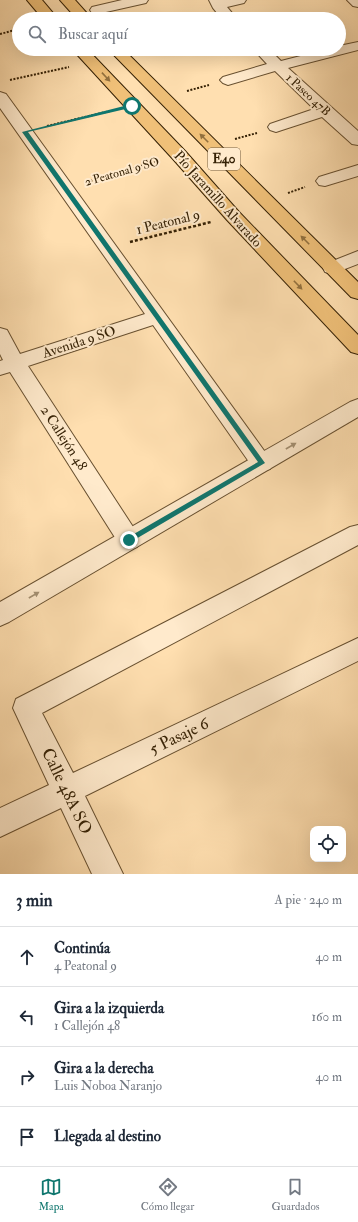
<!DOCTYPE html>
<html lang="es">
<meta charset="utf-8">
<style>
body{margin:0;font-family:"IM FELL Double Pica",serif;background:#f2f2f3;color:#1f2937}
.controls{position:absolute;right:12px;bottom:12px;display:grid;overflow:hidden;border-radius:8px;box-shadow:0 4px 16px #0002}
.controls button{width:36px;height:36px;display:grid;place-items:center;padding:0;border:0;border-bottom:1px solid #e0e1e3;background:#fff;color:#1f2937;font:20px sans-serif}
.stop{position:absolute;width:12px;height:12px;margin:-9px;border:3px solid #0f766e;border-radius:50%;background:#fff}
.stop.end{background:#0f766e;border-color:#fff;box-shadow:0 1px 4px #0008}
.list{margin:0;padding:0;list-style:none}
h2{display:flex;justify-content:space-between;align-items:center;height:52px;margin:0;padding:0 16px;font-size:17px}
h2 small{font-size:13px;font-weight:400;color:#747a83}
.list li{display:grid;grid-template-columns:26px 1fr auto;gap:12px;align-items:center;box-sizing:border-box;height:60px;padding:0 16px;border-top:1px solid #e0e1e3}
.list b{display:block;font-size:15px;white-space:nowrap}
.list p{margin:0;font-size:13px;white-space:nowrap;color:#747a83}
.list em{font-size:13px;font-style:normal;color:#747a83}
.icon{flex:none;width:22px;height:22px;fill:none;stroke:currentColor;stroke-width:2;stroke-linecap:round;stroke-linejoin:round}
.map{position:relative;flex:none;width:358px;height:874px;overflow:hidden}
.search{position:absolute;background:#fff;box-shadow:0 4px 16px #0002;left:12px;right:12px;top:12px;height:44px;display:flex;align-items:center;gap:10px;box-sizing:border-box;padding:0 14px;border-radius:22px;color:#747a83;font-size:15px}
.sheet{height:292px;background:#fff}
nav{display:flex;justify-content:space-around;align-items:center;box-sizing:border-box;height:56px;border-top:1px solid #e0e1e3;background:#fff;font-size:11px;color:#747a83}
nav a{display:grid;justify-items:center;gap:2px}
nav .on{color:#0f766e}
.map>svg:first-child{display:block}
.lines{fill:none;stroke-linecap:round;stroke-linejoin:round}
.minor-casing{stroke:#685030;stroke-width:2}
.tertiary-casing{stroke:#685030;stroke-width:2}
.trunk-casing{stroke:#352105;stroke-width:2}
.path-far1{stroke:#352105;stroke-width:2;stroke-dasharray:2 1.5;stroke-linecap:butt}
.path{stroke:#352105;stroke-width:2.5;stroke-dasharray:3 2;stroke-linecap:butt}
.minor{fill:#ffeacc;fill-rule:evenodd}
.tertiary{fill:#ffeacc;fill-rule:evenodd}
.trunk{fill:#f0c078;fill-rule:evenodd}
.oneway{fill:#92703e}
.oneway2{fill:#a49072}
.route{fill:#0f766e}
.labels{text-anchor:middle;dominant-baseline:central;stroke-width:4;stroke-linejoin:round;paint-order:stroke}
.far-street-label{font-size:12px;fill:#352105;stroke:#ffeacc}
.shield{fill:#ffeacc;stroke:#725d41;stroke-width:1}
.shield-label{font-size:13px;font-weight:bold;fill:#352105}
.street-label{font-size:14px;fill:#352105;stroke:#ffeacc}
.near-street-label{font-size:17px;fill:#352105;stroke:#ffeacc}
</style>
<div class="map">
<svg width="358" height="874" viewBox="0 0 358 874">
<rect width="100%" height="100%" fill="#ffdfb0"/>
<filter id="stains"><feTurbulence type="fractalNoise" baseFrequency=".005" numOctaves="4"/><feColorMatrix values="0 0 0 0 .2 0 0 0 0 .09 0 0 0 0 .02 0 0 0 .5 -.17"/></filter>
<radialGradient id="worn" r=".72"><stop offset=".6" stop-color="#630" stop-opacity="0"/><stop offset="1" stop-color="#630" stop-opacity=".3"/></radialGradient>
<g class="lines">
<defs>
<path id="minor" d="M122,0h26l-2,3 -49,11 -5,-1 -2,-3 2,-3z
M209,0h37l-2,3 -17,4 10,12h-15l-9,-11z
M347,0h11v7l-5,-1z
M358,42v8l-70,18 70,63v14l-6,-1 -30,-27 -40,13 -6,2 -6,-2 -2,-3 2,-3 44,-15 -39,-38 -47,14 -5,-2 -3,-3 3,-3 44,-13 -14,-15h16l12,12 47,-12h11v-3z
M0,92l6,2 267,369 -3,6 -8,2 -8,-2 -101,-144 -125,41 109,167 4,7 -4,7 -8,2 -8,-2 -111,-175 -10,3v-14l3,-1 -3,-6v-26l7,2 13,24 125,-40 -145,-206z
M358,165v11l-33,10 -6,-1 -3,-4 3,-4z
M358,251v13l-26,10 -7,-2 -2,-4 2,-4z
M358,525v20l-316,168 31,60 285,-135v23l-273,135 38,78h-31l-31,-66 -61,29v-29l49,-23 -36,-77 3,-9 334,-172z"/>
<path id="tertiary" d="M358,399v18l-349,205 -9,4v-24l350,-200z"/>
<path id="trunk" d="M27,0h15l16,19h-15z
M60,0h15l17,19h-15z
M72,49h15l98,102 54,61 119,123v19l-7,-2 -124,-132 -54,-61z
M108,49h15l235,233v17l-7,-2z"/>
</defs>
<use href="#minor" class="minor-casing"/>
<use href="#tertiary" class="tertiary-casing"/>
<use href="#trunk" class="trunk-casing"/>
<path class="path-far1" d="M0,34l19,-5
M10,80l59,-13
M187,91l22,-6
M47,126l63,-15
M235,139l22,-6
M87,182l70,-21
M288,193l17,-6"/>
<path class="path" d="M130,242l81,-20"/>
<use href="#minor" class="minor"/>
<use href="#tertiary" class="tertiary"/>
<use href="#trunk" class="trunk"/>
</g>
<defs><path id="oneway-solid" d="M-6-.8H1V-3.2L6.5 0L1 3.2V.8H-6Z"/></defs>
<g class="oneway">
<use href="#oneway-solid" transform="translate(106 77) rotate(47)"/>
<use href="#oneway-solid" transform="translate(204 138) rotate(-135)"/>
<use href="#oneway-solid" transform="translate(305 240) rotate(-135)"/>
<use href="#oneway-solid" transform="translate(298 285) rotate(46)"/>
</g>
<g class="oneway2">
<use href="#oneway-solid" transform="translate(291 446) rotate(-30)"/>
<use href="#oneway-solid" transform="translate(34 595) rotate(-30)"/>
</g>
<path class="route" d="M132,104l2,3 -106,25 237,331 -136,80 -2,-1v-4l131,-76 -236,-330z"/>
<g class="labels">
<g class="far-street-label">
<text transform="translate(308 95) rotate(43)">1 Paseo 47B</text>
<text transform="translate(122 172) rotate(-16)">2 Peatonal 9 SO</text>
</g>
<rect class="shield" x="208" y="148" width="32" height="22" rx="3"/>
<g class="shield-label">
<text x="224" y="159">E40</text>
</g>
<g class="street-label">
<text transform="translate(218 199) rotate(48)">Pío Jaramillo Alvarado</text>
<text transform="translate(168 222) rotate(-14)">1 Peatonal 9</text>
<text transform="translate(79 342) rotate(-18)">Avenida 9 SO</text>
<text transform="translate(64 438) rotate(57)">2 Callejón 48</text>
</g>
<g class="near-street-label">
<text transform="translate(179 736) rotate(-26)">5 Pasaje 6</text>
<text transform="translate(67 791) rotate(64)">Calle 48A SO</text>
</g>
</g>
<rect width="100%" height="100%" filter="url(#stains)"/>
<rect width="100%" height="100%" fill="url(#worn)"/>
</svg>
<div class="controls">
<button><svg class="icon" aria-label="locate" viewBox="0 0 24 24"><circle cx="12" cy="12" r="6"/><path d="M12 2v4M12 18v4M2 12h4M18 12h4"/></svg></button>
</div>
<div class="stop" style="left:132px;top:106px"></div>
<div class="stop end" style="left:129px;top:540px"></div>
<div class="search"><svg class="icon" aria-label="search" viewBox="0 0 24 24"><circle cx="10" cy="10" r="6"/><path d="M15 15l6 6"/></svg>Buscar aquí</div>
</div>
<section class="sheet">
<h2>3 min<small>A pie · 240 m</small></h2>
<ul class="list">
<li><svg class="icon" aria-label="ahead" viewBox="0 0 24 24"><path d="M12 20V5M6 11l6-6 6 6"/></svg><div><b>Continúa</b><p>4 Peatonal 9</p></div><em>40 m</em></li>
<li><svg class="icon" aria-label="left" viewBox="0 0 24 24"><path d="M17 20v-9H6M10 6l-5 5 5 5"/></svg><div><b>Gira a la izquierda</b><p>1 Callejón 48</p></div><em>160 m</em></li>
<li><svg class="icon" aria-label="right" viewBox="0 0 24 24"><path d="M7 20v-9h11M14 6l5 5-5 5"/></svg><div><b>Gira a la derecha</b><p>Luis Noboa Naranjo</p></div><em>40 m</em></li>
<li><svg class="icon" aria-label="arrive" viewBox="0 0 24 24"><path d="M6 21V4h12l-3 4 3 4H6"/></svg><div><b>Llegada al destino</b></div></li>
</ul>
</section>
<nav>
<a class="on"><svg class="icon" aria-label="map" viewBox="0 0 24 24"><path d="M3 6l6-2 6 2 6-2v14l-6 2-6-2-6 2zM9 4v14M15 6v14"/></svg>Mapa</a>
<a><svg class="icon" aria-label="directions" viewBox="0 0 24 24"><path d="M12 3l9 9-9 9-9-9zM9 14v-3h6M13 9l2 2-2 2"/></svg>Cómo llegar</a>
<a><svg class="icon" aria-label="saved" viewBox="0 0 24 24"><path d="M7 4h10v16l-5-4-5 4z"/></svg>Guardados</a>
</nav>
